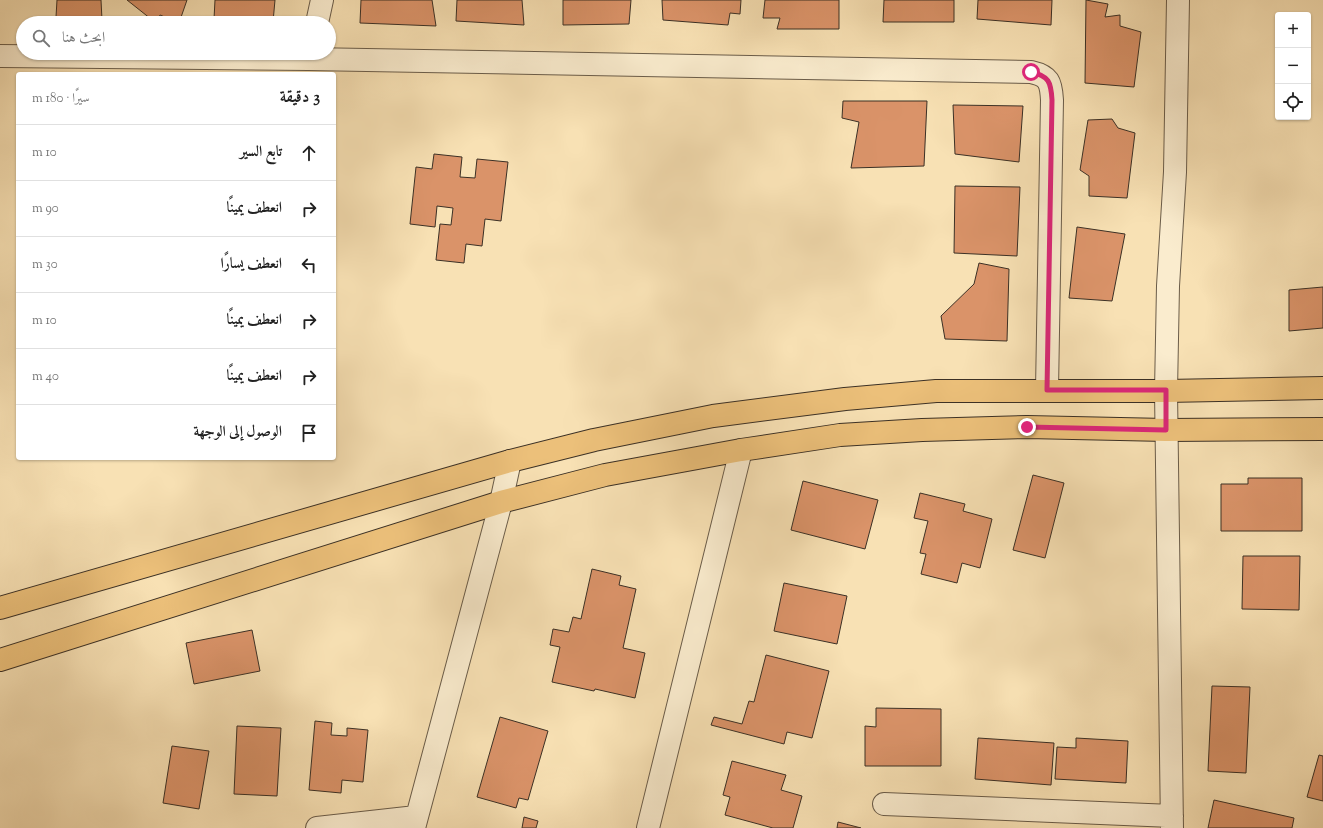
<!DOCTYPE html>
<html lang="ar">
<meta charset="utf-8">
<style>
body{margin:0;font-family:"Sorts Mill Goudy",Amiri,serif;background:#f2f2f2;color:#222;direction:rtl}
.controls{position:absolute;right:12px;top:12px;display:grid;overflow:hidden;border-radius:4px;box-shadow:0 1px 3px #0004}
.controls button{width:36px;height:36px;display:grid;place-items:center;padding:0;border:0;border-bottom:1px solid #e0e0e0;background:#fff;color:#222;font:20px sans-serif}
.stop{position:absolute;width:12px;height:12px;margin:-9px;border:3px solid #db2777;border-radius:50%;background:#fff}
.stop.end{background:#db2777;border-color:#fff;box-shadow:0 1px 4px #0008}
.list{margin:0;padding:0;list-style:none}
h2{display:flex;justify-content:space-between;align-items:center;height:52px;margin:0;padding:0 16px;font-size:17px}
h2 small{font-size:13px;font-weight:400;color:#767676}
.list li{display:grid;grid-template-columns:26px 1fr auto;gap:12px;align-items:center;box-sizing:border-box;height:56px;padding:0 16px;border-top:1px solid #e0e0e0}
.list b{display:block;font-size:15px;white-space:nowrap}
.list em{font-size:13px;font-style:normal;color:#767676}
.icon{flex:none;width:22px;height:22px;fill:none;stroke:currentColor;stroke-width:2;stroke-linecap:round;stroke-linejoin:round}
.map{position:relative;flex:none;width:1323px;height:828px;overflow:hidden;direction:ltr}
.search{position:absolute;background:#fff;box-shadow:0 1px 3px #0004;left:16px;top:16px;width:320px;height:44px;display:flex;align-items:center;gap:10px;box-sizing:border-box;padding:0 14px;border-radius:22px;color:#767676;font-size:15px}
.panel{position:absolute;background:#fff;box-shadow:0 1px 3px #0004;left:16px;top:72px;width:320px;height:388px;border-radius:4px;direction:rtl}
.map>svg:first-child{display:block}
.building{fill:#da9369;stroke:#3b3025}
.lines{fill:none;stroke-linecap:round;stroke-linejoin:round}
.minor-casing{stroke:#6a5c49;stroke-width:24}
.primary-casing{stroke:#3b3025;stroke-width:24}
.minor{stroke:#faecce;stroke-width:22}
.primary{stroke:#ecc07a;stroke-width:22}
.route{stroke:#db2777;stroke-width:5}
</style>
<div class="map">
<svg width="1323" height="828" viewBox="0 0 1323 828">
<rect width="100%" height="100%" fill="#f8e1b4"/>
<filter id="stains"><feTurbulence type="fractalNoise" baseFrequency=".005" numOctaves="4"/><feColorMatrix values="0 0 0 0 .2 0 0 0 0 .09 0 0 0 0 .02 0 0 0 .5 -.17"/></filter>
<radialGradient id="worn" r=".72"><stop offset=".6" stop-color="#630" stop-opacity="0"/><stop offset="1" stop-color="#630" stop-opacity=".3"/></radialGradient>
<path class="building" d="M57,0h44l1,20 -46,-3z
M127,0h60l-8,23 -19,-8 -4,8z
M215,0h60l-2,22 -59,-3z
M361,0h71l4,26 -76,-3z
M457,0h65l2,25 -68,-4z
M563,0h68l-2,24 -66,1z
M662,0h79l-1,14 -10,-1 -2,12 -65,-5z
M765,0h74v29h-62l3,-11h-17z
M884,0h70v22h-71z
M978,0h74l-1,25 -74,-6z
M1086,0l22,4 -3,13 15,-2v11l21,6 -7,55 -49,-4z
M843,101h84l-3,65 -73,2 8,-46 -17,-4z
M953,105l70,1 -4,56 -64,-8z
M1112,119l6,9 17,5 -8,65 -38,-2v-20l-9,-6 8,-50z
M434,154l28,3 -2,20 15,1 2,-19 31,3 -7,59 -16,-2 -3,27 -16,-2 -2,19 -28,-3 4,-36 11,1 2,-17 -16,-2 -2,21 -25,-3 6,-57 16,2z
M955,186l65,1 -3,69 -63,-3z
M1077,227l48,7 -13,67 -43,-3z
M979,263l30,6 -2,72 -62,-2 -4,-23 33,-32z
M1323,287v41l-34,3v-41z
M1033,475l31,8 -19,75 -32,-8z
M1248,478h54v53h-81v-47h27z
M803,481l75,19 -13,49 -74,-19z
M920,493l45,11 -2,7 29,8 -12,49 -18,-5 -5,20 -36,-9 5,-20 -6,-1 8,-32 -14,-3z
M1243,556h57l-1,54 -57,-1z
M592,569l29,7 -2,9 17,4 -13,59 22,5 -10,45 -40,-9 -1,2 -42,-9 8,-35 -10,-2 3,-16 16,3 4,-15 8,2z
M784,583l63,13 -10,48 -63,-13z
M252,630l8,41 -66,13 -8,-41z
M766,655l63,16 -17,67 -25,-6 -3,12 -73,-19 3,-8 28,7 7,-23 5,1z
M1212,686l38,1 -4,86 -38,-2z
M876,708l65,1v57h-76v-40l11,1z
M500,717l48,14 -20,69 -9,-2 -3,10 -39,-11z
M315,721l17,2 -1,12 16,1v-8l21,2 -5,52 -21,-2 -1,13 -32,-3z
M237,726l44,2 -4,68 -43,-2z
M978,738l76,5 -3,42 -76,-6z
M1076,738l52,3 -2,42 -71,-4 2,-32 19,1z
M172,746l37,5 -10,58 -36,-6z
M1319,755l4,1v45l-16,-4z
M732,761l54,14 -5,15 21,6 -9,32h-20l-48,-13 5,-18 -7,-2z
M1214,800l80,18 -2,10h-84z
M524,817l14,4 -2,7h-14z
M838,822l23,6h-24z"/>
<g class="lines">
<defs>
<path id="minor" d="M317,23l5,-23
M0,56l309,3 722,13c18,4 20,10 21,28l-5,290
M884,804l288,12
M317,828l99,-11
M414,828l87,-326 9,-41
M648,828l93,-378
M1172,828l-6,-437 2,-105 7,-114 3,-172"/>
<path id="primary" d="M0,608l510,-147 84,-21 119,-24 132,-17 91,-8h230l157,-3
M0,660l501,-158 104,-27 136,-25 99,-15 82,-5 105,-3 139,3 157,-1"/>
</defs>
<use href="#minor" class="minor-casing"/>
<use href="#primary" class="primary-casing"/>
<use href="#minor" class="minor"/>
<use href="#primary" class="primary"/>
</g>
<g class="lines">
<path class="route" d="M1027,427l139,3v-40h-119l5,-290c-1,-18 -3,-24 -21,-28"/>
</g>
<rect width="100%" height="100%" filter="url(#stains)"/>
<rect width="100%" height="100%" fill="url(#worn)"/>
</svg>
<div class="controls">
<button>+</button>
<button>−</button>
<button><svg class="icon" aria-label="locate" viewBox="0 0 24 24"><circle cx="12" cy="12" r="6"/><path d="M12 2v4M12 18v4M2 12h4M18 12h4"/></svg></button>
</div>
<div class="stop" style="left:1031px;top:72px"></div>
<div class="stop end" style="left:1027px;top:427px"></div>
<div class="search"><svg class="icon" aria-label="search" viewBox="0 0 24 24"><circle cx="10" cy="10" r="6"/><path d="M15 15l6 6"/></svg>ابحث هنا</div>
<section class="panel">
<h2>3 دقيقة<small>سيرًا · 180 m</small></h2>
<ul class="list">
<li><svg class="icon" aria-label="ahead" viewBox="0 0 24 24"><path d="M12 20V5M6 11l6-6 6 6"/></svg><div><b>تابع السير</b></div><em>10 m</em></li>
<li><svg class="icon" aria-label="right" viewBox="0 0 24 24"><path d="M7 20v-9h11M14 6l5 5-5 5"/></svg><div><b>انعطف يمينًا</b></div><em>90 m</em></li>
<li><svg class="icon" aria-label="left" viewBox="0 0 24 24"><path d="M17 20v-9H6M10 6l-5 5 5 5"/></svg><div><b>انعطف يسارًا</b></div><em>30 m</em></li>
<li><svg class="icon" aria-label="right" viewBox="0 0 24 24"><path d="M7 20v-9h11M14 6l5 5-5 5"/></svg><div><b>انعطف يمينًا</b></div><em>10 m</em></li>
<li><svg class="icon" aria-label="right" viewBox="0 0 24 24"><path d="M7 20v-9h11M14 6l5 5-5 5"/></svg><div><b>انعطف يمينًا</b></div><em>40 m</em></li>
<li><svg class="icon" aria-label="arrive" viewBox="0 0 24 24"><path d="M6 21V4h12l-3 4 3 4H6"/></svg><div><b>الوصول إلى الوجهة</b></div></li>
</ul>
</section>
</div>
